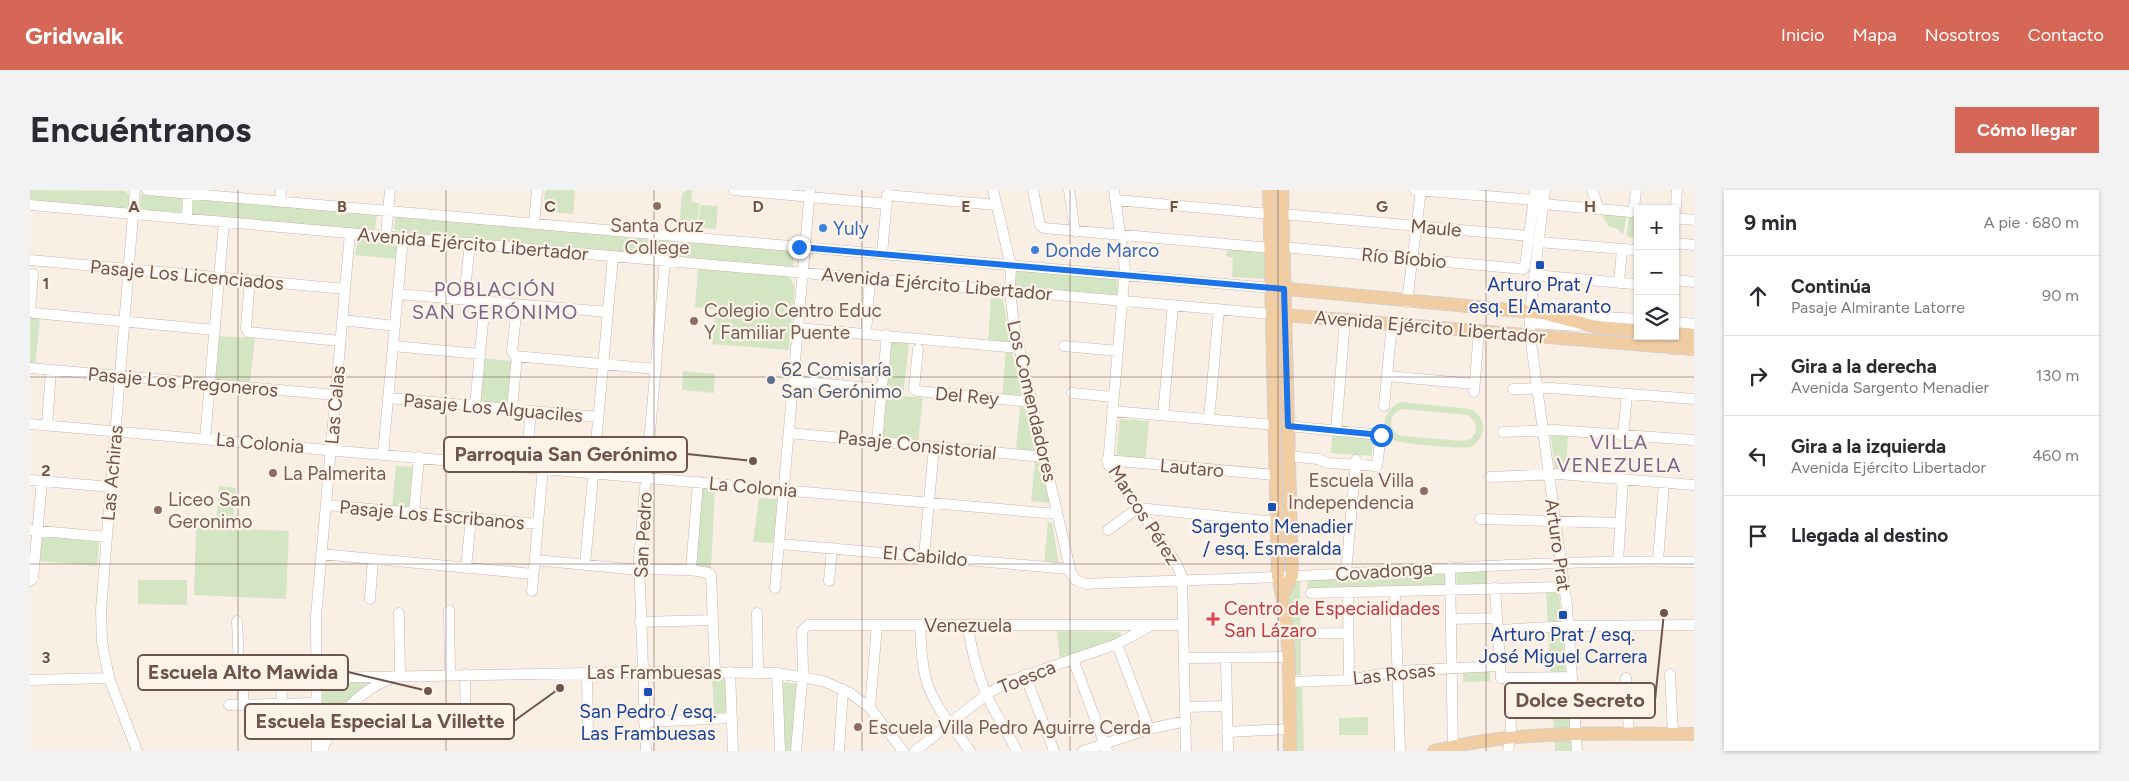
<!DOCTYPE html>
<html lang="es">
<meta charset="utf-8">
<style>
body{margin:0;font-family:Figtree,sans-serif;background:#f2f2f3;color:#2b2b33}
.controls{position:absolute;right:15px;top:15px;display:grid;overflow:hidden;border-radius:0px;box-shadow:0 1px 4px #0004}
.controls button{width:45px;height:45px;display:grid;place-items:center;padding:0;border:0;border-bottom:1px solid #e1e1e2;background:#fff;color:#2b2b33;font:25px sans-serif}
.stop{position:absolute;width:15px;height:15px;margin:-11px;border:4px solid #1a73e8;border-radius:50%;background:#fff}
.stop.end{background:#1a73e8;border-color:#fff;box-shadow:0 1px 5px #0008}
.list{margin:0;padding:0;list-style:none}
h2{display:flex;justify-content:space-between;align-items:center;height:65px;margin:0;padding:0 20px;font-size:21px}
h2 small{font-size:16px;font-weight:400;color:#7c7c81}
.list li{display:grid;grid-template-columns:32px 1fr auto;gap:15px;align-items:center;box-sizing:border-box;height:80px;padding:0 20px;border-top:1px solid #e1e1e2}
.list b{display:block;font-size:19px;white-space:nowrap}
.list p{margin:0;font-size:16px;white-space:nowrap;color:#7c7c81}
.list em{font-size:16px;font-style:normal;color:#7c7c81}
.icon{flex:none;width:28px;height:28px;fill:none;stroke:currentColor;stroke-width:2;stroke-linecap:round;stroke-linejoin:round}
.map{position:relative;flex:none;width:1664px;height:561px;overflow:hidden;border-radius:0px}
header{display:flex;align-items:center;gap:30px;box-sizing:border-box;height:70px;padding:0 25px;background:#d66656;color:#fff}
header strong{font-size:24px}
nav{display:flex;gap:28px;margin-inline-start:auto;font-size:18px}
.intro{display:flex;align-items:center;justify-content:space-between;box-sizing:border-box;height:120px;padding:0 30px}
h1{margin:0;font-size:35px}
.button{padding:12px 22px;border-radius:0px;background:#d66656;color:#fff;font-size:18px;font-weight:700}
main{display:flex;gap:30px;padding:0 30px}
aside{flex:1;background:#fff;border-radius:0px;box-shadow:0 1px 4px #0004}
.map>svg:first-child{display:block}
.green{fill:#d4e5c4;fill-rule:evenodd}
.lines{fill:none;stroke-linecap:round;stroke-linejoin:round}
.minor-casing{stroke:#c9b6ab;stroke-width:11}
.major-casing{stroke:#d6cfcd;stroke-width:14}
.minor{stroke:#fff;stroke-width:10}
.major{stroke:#f1cda3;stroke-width:12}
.route{stroke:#1a73e8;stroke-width:6}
.grid{fill:none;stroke:#6e554c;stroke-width:1;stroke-opacity:0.55}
.education-dot{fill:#8d6e63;stroke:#fdf3e9;stroke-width:2}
.shop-dot{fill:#3f7fe0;stroke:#fdf3e9;stroke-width:2}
.transit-dot{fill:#1a4fb4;stroke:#fdf3e9;stroke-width:2}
.service-dot{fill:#5c6f8a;stroke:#fdf3e9;stroke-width:2}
.health-dot{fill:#e0444e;stroke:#fdf3e9;stroke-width:2}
.labels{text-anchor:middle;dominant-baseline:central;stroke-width:4.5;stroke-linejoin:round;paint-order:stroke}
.education-label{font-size:19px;fill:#785e54;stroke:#fdf3e9;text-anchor:start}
.shop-label{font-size:19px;fill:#366cbe;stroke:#fdf3e9;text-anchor:start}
.street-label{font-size:19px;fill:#6e554c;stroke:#fdf3e9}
.transit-label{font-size:19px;fill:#164399;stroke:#fdf3e9}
.service-label{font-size:19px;fill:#4e5e75;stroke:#fdf3e9;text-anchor:start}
.health-label{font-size:19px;fill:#be3a42;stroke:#fdf3e9;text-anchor:start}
.neighbourhood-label{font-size:20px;letter-spacing:1px;fill:#7a658b;stroke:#fdf3e9}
.grid-label{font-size:16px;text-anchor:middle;font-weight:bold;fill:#6e554c;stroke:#fdf3e9;stroke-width:4.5;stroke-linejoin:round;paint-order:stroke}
.leader{fill:none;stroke:#6e554c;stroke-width:2}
.callout-dot{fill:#6e554c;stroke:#fdf3e9;stroke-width:2}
.callout{fill:#fdf3e9;stroke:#6e554c;stroke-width:2}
.callout-label{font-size:20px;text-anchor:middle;font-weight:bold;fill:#6e554c}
</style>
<header>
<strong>Gridwalk</strong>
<nav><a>Inicio</a><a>Mapa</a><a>Nosotros</a><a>Contacto</a></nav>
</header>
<div class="intro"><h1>Encuéntranos</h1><a class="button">Cómo llegar</a></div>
<main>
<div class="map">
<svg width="1664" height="561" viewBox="0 0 1664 561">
<rect width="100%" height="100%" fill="#f9efe4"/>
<path class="green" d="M0,0l95,1 4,4 1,11 -3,2 -97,-7z
M515,0h30l-2,24 -30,-3z
M657,0h5l-1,12 8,1 -2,26 -18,-1 3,-34z
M111,4l42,3 -1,15 -42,-2z
M162,7l185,17 -2,16 -184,-14z
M670,15l18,1 -2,23 -18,-1z
M1569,21l28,3 -4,20 -7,-6 -7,-1z
M1599,24l9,1v23l-11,-1z
M371,25l393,36 -1,16 -394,-35 -5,-3 1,-11z
M329,46l40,3 -2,20 -42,-4z
M1197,58l40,4 -1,27 -34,-2 1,-19 -7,-2z
M668,78l92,9 5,10 -6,63 -77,-6 4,-34 -21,-3z
M989,80l99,8 -1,17 -101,-7 -2,-4 1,-13z
M961,108l12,1 8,45 -23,-2z
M0,128h10l-5,48h-5z
M186,146l39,2 -5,45 -37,-3z
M858,151l21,2 -6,53 20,2 -5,44 -40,-4z
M976,163h6l11,44 -21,-2z
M451,168l31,3 -4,44 -28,-2z
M653,181l32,3 -1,19 -32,-3z
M1372,212l67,7c9,3 15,11 14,20 -1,8 -6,15 -13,18 -8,2 -70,-3 -76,-7 -17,-11 -9,-34 8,-38zM1373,219l65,6 7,7 1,10 -5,7 -8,2 -62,-5c-14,-7 -13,-23 2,-27z
M990,217l7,1 12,45 -23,-4z
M1090,229l29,2 -4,40 -29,-3z
M1520,241l18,2 -2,37 -11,-1z
M1302,243l41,4 -1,19 -41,-3z
M1005,270h5l10,43 -19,-2z
M366,276l19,1 -4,41 -19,-1z
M189,296l17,2 -3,33 -17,-2z
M670,297l15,1 -4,81 -18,-1z
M729,308l20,1 -3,44 -23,-1z
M1018,332l4,1 7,42 -15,-2z
M166,337l93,4 -3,68 -92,-4z
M11,346l58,6 -2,24 -58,-5z
M1416,378v20l-139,3 1,-18z
M1426,378h31v19l-30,1z
M1270,389l1,96h-10l-2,-91z
M108,390h49v25l-49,-1z
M1516,401h13l13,160h-17z
M1027,441l63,1 2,5 -62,22z
M1433,480h27v11l-27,1z
M682,486h11l2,2 2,36 -13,2z
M340,490v3l-21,17 -25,33 -4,1 -1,-48 6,-5z
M750,492l17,2 -4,67h-10z
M1261,495h11l2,66h-10z
M1338,527v18h-29v-17z"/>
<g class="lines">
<defs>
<path id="minor" d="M105,0l-34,420 1,32 7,36 28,73
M117,0l1125,98
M704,0l153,14
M963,0l18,76 -1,25 4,34 57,248 5,7 10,4c64,-3 128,-4 192,-7 139,-6 277,-18 416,-15
M1003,0l7,35 4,3 227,20
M1039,0l6,42
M1084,0l11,79 -17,195 68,99 6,14 4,174
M1385,0l119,10
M1515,0l-15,122v23l37,272 10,144
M1562,0l7,19
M857,5l109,10
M1086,10l154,14
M250,12l1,-12
M1513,14l88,8 3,-3 2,-19
M0,15l1242,109
M1253,24l246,22
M157,28l1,-28
M1645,28l19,2
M1645,31l2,-31
M504,34l3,-34
M356,46l4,-46
M1508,52l97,8
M1645,53l19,2
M1253,57l240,22 2,-2 10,-77
M852,64l5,-56
M0,70l315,29
M1504,85l100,9
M1645,90l19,2
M1589,93l3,-34
M219,101l-3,37 2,4 92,9
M368,104l210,18
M434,109l6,-56
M1377,112l14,-112
M0,119l3,-35
M0,120l4,3 181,17
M1527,124l81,5
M486,125l-4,36 3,5 141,13
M312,130l53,6
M1645,132l19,2
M1500,133l48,3
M768,138l221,20
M836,144l4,-56
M363,156l87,8
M1034,156l54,5
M888,159l-4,40 3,2 114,11
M0,178l306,27
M1357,186l87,8
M763,191l89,8
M1483,199l38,-1 143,11
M1444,202l5,-61
M1042,203l41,4
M359,208l209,19
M445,216l10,-105
M1354,216l8,-82
M482,219l5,-53
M1082,221l163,14
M1133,225l10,-110
M1179,229l10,-110
M0,234l1027,90
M17,235l4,-55
M1258,236l93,9 -4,31 -49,-3 -10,-4 -29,-3
M1306,241l9,-111
M1473,242l52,-2 139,10
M759,243l255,24
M1593,245l4,-41
M175,249l19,-217
M847,251l10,-106
M353,264l20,-217
M1077,270l169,15
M496,277l5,-56
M1460,287l68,-3 136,11
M0,290l81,7
M296,315l212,19
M384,323l5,-56
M1450,329l140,4
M0,340l77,7
M1078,340l30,-22 139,14
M749,354l291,25
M291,364l212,20
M894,366l10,-109
M505,370l94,9 62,1 18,3 2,2 4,97
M1628,371l6,-78
M1588,372l5,-83
M555,375l28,-309
M1420,377l3,184
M436,378l5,-50
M661,380l7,-88
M1316,383l10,-113
M0,391l3,-3 9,-97
M799,391l3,-33
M745,398l35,-398
M1465,398l6,90 71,-1
M502,401l11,-123
M1365,401l5,160
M1318,402l1,88
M1281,403l253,-6
M340,409l3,-40
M419,420l1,64
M369,423l1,62
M727,423l1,59
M1421,429l46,-1
M207,431l2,44 77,2
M610,432l73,-2
M890,435c1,18 1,36 6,54 7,27 28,49 44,72
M937,435l8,37 11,33 31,56
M1468,440l70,-4 126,-1
M1256,444l62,-1
M1087,454l32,85
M1154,468l103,-1
M1196,468l2,93
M1043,469l34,92
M700,482l3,79
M557,483l1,64
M747,483l3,78
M435,484l1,52
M1640,484l3,60
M995,485l29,76
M286,488l326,-6 135,1 46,8 27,12 20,15 33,43
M1596,488l3,56
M251,489l1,25
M0,490l79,-2
M1259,492l60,-2 48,-9 102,-5
M213,514v-21
M199,515l87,-2
M1155,517l42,-1
M840,518l7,-83
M614,532l88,-4
M1197,542l63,-3
M287,561l-1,-135 34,-383
M292,561c12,-33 36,-60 70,-73
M616,561l-7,-193 26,-298
M766,561l7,-81 -1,-39 6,-6h375
M809,561l4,-62
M885,561l71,-56 21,-13 110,-38 33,-18
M1053,561l66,-22 37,-8
M1478,561l3,-20 -2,-52"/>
<path id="major" d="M1239,0l9,387c14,53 11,119 12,174
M1252,0l10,386 -9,18
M1247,98l265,25 55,14 41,4
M1242,124l422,35
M1645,143l19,2
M1643,158l21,-12
M1404,561c85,-22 174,-17 260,-17"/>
</defs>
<use href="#minor" class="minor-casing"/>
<use href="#major" class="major-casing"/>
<use href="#minor" class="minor"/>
<use href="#major" class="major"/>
</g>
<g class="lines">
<path class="route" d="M769,57l485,42 4,137 93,9"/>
</g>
<path class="grid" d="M208,0v561M416,0v561M624,0v561M832,0v561M1040,0v561M1248,0v561M1456,0v561M0,187h1664M0,374h1664"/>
<g class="education-dot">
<circle cx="627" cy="16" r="5"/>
<circle cx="664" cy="131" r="5"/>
<circle cx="243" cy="283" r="5"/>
<circle cx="1394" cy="301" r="5"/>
<circle cx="128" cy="320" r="5"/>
<circle cx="828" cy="537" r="5"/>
</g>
<g class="shop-dot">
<circle cx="793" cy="38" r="5"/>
<circle cx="1005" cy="60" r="5"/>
</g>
<g class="transit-dot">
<rect x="1505" y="70" width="10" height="10" rx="2.5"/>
<rect x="1237" y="312" width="10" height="10" rx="2.5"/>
<rect x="1528" y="420" width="10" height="10" rx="2.5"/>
<rect x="613" y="497" width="10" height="10" rx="2.5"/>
</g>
<circle class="service-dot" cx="741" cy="190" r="5"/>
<path class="health-dot" d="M1180.5 421.5h5v5h5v5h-5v5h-5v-5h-5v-5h5z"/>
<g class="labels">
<g class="education-label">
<text x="627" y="35" text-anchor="middle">Santa Cruz<tspan x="627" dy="22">College</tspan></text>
<text x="674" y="120">Colegio Centro Educ<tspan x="674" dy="22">Y Familiar Puente</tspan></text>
<text x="253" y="283">La Palmerita</text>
<text x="1384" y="290" text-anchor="end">Escuela Villa<tspan x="1384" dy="22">Independencia</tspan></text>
<text x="138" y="309">Liceo San<tspan x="138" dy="22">Geronimo</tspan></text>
<text x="838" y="537">Escuela Villa Pedro Aguirre Cerda</text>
</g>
<g class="shop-label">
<text x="803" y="38">Yuly</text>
<text x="1015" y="60">Donde Marco</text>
</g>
<g class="street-label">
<text transform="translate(1406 38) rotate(5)">Maule</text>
<text transform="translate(443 54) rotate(5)">Avenida Ejército Libertador</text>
<text transform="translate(1374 68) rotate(5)">Río Bíobio</text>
<text transform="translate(157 85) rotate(5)">Pasaje Los Licenciados</text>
<text transform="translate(907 94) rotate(5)">Avenida Ejército Libertador</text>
<text transform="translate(1400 137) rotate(5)">Avenida Ejército Libertador</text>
<text transform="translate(153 192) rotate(5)">Pasaje Los Pregoneros</text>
<text transform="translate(937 206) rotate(5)">Del Rey</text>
<text transform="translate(1002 211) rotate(77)">Los Comendadores</text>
<text transform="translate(305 215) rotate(-85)">Las Calas</text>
<text transform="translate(463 218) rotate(5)">Pasaje Los Alguaciles</text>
<text transform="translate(230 253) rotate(5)">La Colonia</text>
<text transform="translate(887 255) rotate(6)">Pasaje Consistorial</text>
<text transform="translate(1162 278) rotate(5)">Lautaro</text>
<text transform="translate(82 283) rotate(-85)">Las Achiras</text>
<text transform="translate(723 297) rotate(5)">La Colonia</text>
<text transform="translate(402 325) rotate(5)">Pasaje Los Escribanos</text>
<text transform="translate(1114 325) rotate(57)">Marcos Pérez</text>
<text transform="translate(613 345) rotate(-87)">San Pedro</text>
<text transform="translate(1528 355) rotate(82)">Arturo Prat</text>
<text transform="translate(895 366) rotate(5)">El Cabildo</text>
<text transform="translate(1354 381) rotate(-4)">Covadonga</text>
<text x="938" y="435">Venezuela</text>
<text x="624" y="482">Las Frambuesas</text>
<text transform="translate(1364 484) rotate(-6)">Las Rosas</text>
<text transform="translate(997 487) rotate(-22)">Toesca</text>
</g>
<g class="transit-label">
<text x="1510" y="94">Arturo Prat /<tspan x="1510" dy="22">esq. El Amaranto</tspan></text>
<text x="1242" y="336">Sargento Menadier<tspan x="1242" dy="22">/ esq. Esmeralda</tspan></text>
<text x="1533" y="444">Arturo Prat / esq.<tspan x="1533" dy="22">José Miguel Carrera</tspan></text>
<text x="618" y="521">San Pedro / esq.<tspan x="618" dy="22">Las Frambuesas</tspan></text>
</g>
<g class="service-label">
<text x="751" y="179">62 Comisaría<tspan x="751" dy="22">San Gerónimo</tspan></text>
</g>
<g class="health-label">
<text x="1194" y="418">Centro de Especialidades<tspan x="1194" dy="22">San Lázaro</tspan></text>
</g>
<g class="neighbourhood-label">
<text x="465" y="99">POBLACIÓN<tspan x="465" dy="23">SAN GERÓNIMO</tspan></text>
<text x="1589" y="252">VILLA<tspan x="1589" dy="23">VENEZUELA</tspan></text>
</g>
</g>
<g class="grid-label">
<text x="104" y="22">A</text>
<text x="312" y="22">B</text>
<text x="520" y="22">C</text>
<text x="728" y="22">D</text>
<text x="936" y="22">E</text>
<text x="1144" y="22">F</text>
<text x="1352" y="22">G</text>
<text x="1560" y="22">H</text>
<text x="16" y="99">1</text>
<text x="16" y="286">2</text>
<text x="16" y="473">3</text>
</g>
<path class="leader" d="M723 271L657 264M398 501L318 482M1634 423L1625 510M530 498L484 531"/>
<g class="callout-dot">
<circle cx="723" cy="271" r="5"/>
<circle cx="398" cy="501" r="5"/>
<circle cx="1634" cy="423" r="5"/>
<circle cx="530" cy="498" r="5"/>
</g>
<g class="callout">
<rect x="414" y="247" width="243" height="35" rx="5"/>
<rect x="108" y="465" width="210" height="35" rx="5"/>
<rect x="1475" y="493" width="150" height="35" rx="5"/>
<rect x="215" y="514" width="269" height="35" rx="5"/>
</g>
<g class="callout-label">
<text x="536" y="271">Parroquia San Gerónimo</text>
<text x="213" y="489">Escuela Alto Mawida</text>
<text x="1550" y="517">Dolce Secreto</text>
<text x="350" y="538">Escuela Especial La Villette</text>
</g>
</svg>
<div class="controls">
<button>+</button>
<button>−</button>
<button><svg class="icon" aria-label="layers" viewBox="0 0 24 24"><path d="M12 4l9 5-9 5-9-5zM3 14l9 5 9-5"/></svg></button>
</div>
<div class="stop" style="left:1351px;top:245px"></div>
<div class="stop end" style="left:769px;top:57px"></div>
</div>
<aside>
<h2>9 min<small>A pie · 680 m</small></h2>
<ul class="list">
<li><svg class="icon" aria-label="ahead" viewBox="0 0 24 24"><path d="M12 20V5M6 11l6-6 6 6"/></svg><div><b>Continúa</b><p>Pasaje Almirante Latorre</p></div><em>90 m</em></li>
<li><svg class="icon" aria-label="right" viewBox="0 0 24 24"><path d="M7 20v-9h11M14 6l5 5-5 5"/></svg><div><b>Gira a la derecha</b><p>Avenida Sargento Menadier</p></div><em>130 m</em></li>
<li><svg class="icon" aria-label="left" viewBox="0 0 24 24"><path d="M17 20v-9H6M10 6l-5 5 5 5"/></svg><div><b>Gira a la izquierda</b><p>Avenida Ejército Libertador</p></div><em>460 m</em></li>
<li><svg class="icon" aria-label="arrive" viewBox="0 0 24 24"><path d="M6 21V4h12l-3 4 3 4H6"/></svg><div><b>Llegada al destino</b></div></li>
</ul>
</aside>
</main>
